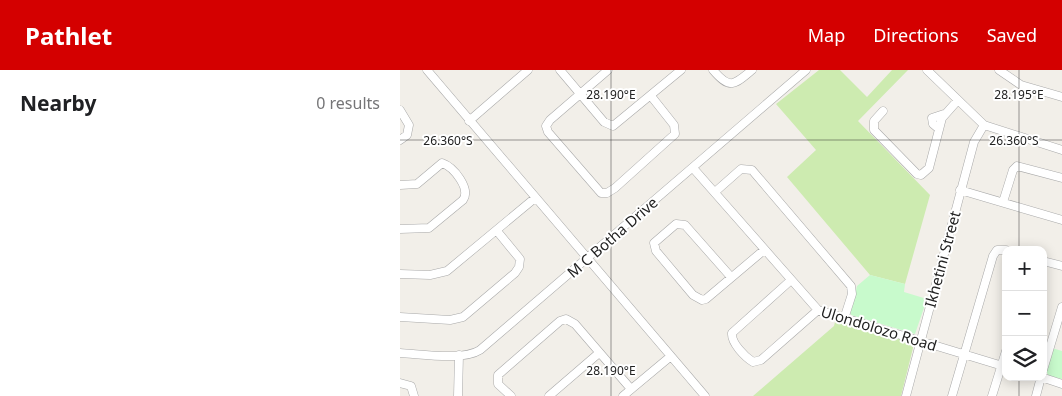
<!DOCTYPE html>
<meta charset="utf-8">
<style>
body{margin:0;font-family:"Noto Sans",sans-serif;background:#f2f2f2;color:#202124}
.controls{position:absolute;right:15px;bottom:15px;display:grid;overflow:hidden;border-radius:10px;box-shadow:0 2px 12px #0003}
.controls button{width:45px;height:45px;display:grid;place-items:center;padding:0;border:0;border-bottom:1px solid #e0e0e0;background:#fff;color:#202124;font:25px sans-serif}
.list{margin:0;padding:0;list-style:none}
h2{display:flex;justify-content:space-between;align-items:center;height:65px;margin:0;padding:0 20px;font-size:21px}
h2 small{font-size:16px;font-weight:400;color:#757577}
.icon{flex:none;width:28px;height:28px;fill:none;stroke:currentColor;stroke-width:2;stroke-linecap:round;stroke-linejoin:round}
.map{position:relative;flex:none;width:662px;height:326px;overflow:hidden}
header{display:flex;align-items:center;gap:30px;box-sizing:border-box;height:70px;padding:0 25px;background:#d40000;color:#fff}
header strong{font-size:24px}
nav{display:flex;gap:28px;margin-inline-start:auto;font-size:18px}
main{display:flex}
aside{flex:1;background:#fff}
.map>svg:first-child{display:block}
.grass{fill:#cdebb0}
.park{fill:#c8facc}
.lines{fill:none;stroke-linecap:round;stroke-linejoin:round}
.minor-casing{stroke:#a9a9a9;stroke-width:9}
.minor{stroke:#fff;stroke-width:8}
.ticks{fill:none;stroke:#222;stroke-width:1;stroke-opacity:0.45}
.labels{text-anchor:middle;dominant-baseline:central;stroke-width:4;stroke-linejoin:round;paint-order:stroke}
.street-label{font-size:15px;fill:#222;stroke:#fff}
.ticks-label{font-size:12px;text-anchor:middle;fill:#222;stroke:#fff;stroke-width:4;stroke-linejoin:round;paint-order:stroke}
</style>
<header>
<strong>Pathlet</strong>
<nav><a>Map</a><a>Directions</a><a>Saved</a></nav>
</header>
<main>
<aside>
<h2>Nearby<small>0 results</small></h2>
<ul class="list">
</ul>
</aside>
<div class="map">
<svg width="662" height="326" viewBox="0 0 662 326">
<rect width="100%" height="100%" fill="#f2efe9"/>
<path class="grass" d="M419,0h21l27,27 25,-27h16l-50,51 72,74 -25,89 -35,-9 -83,-98 29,-27 -40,-46z
M436,248l77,23v7l-12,48h-148l81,-70z"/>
<path class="park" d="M470,205l35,9 -1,8 23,7 -12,35 -64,-19 -1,-3 7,-26z
M652,278l10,3v28l-13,-3 -4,-6z"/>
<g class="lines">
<defs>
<path id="minor" d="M27,0l278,326
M160,0l44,52 9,4 68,-56
M208,0l-58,50 -4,6 2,6 53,61h6l8,-5 60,-54 -1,-9 -23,-29
M313,0c17,20 21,15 39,0
M527,0l57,55 78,25
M599,0l22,15 41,12
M0,40l9,15 -2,10 -7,5
M483,41l-9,10v9l43,44 4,1 8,-7 13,-50 16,-18
M69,51l59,-51
M539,59l-6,-5 -1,-6 12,-4
M293,98l125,142 188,57
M0,115l17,-1 25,-21c12,4 29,26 21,37l-34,28 -29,1
M560,120l102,30
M315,122l26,-23 11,1 99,116 1,8 -8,25
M603,132l10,-32 4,-4 45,12
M643,191l19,5
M0,204l30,1 17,-4 88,-73
M331,207l-46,-52 -9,-1 -22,19 2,8 37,44 9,5 4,-1 58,-49
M390,211l-58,52c-1,10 13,24 21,29l8,-2 57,-50
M0,247l50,3 13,-3 52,-44 4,-6 1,-8 -23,-28
M0,283c21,1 63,8 80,-3l326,-280
M643,300l19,-63
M641,307l21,7
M0,313l11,3 3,10
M58,326l1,-41
M111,326l-13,-12v-9l62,-54 6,-2 9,5 56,65
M149,326l50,-43
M223,326l48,-40
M506,326l68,-254 10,-17
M552,326l41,-140 4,-6h9
M592,326l14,-45
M636,326l5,-19"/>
</defs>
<use href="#minor" class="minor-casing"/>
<use href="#minor" class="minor"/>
</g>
<path class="ticks" d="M211,0v326M619,0v180M0,70h662M619,307v19"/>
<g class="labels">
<g class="street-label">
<text transform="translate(212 167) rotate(-41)">M C Botha Drive</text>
<text transform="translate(542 189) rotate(-75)">Ikhetini Street</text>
<text transform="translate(479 258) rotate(17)">Ulondolozo Road</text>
</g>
</g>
<g class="ticks-label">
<text x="211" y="29">28.190°E</text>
<text x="619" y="29">28.195°E</text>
<text x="48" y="75">26.360°S</text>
<text x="614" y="75">26.360°S</text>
<text x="211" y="305">28.190°E</text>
</g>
</svg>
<div class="controls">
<button>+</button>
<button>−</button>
<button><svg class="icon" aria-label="layers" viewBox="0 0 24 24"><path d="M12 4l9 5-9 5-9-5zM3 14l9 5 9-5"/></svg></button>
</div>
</div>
</main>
